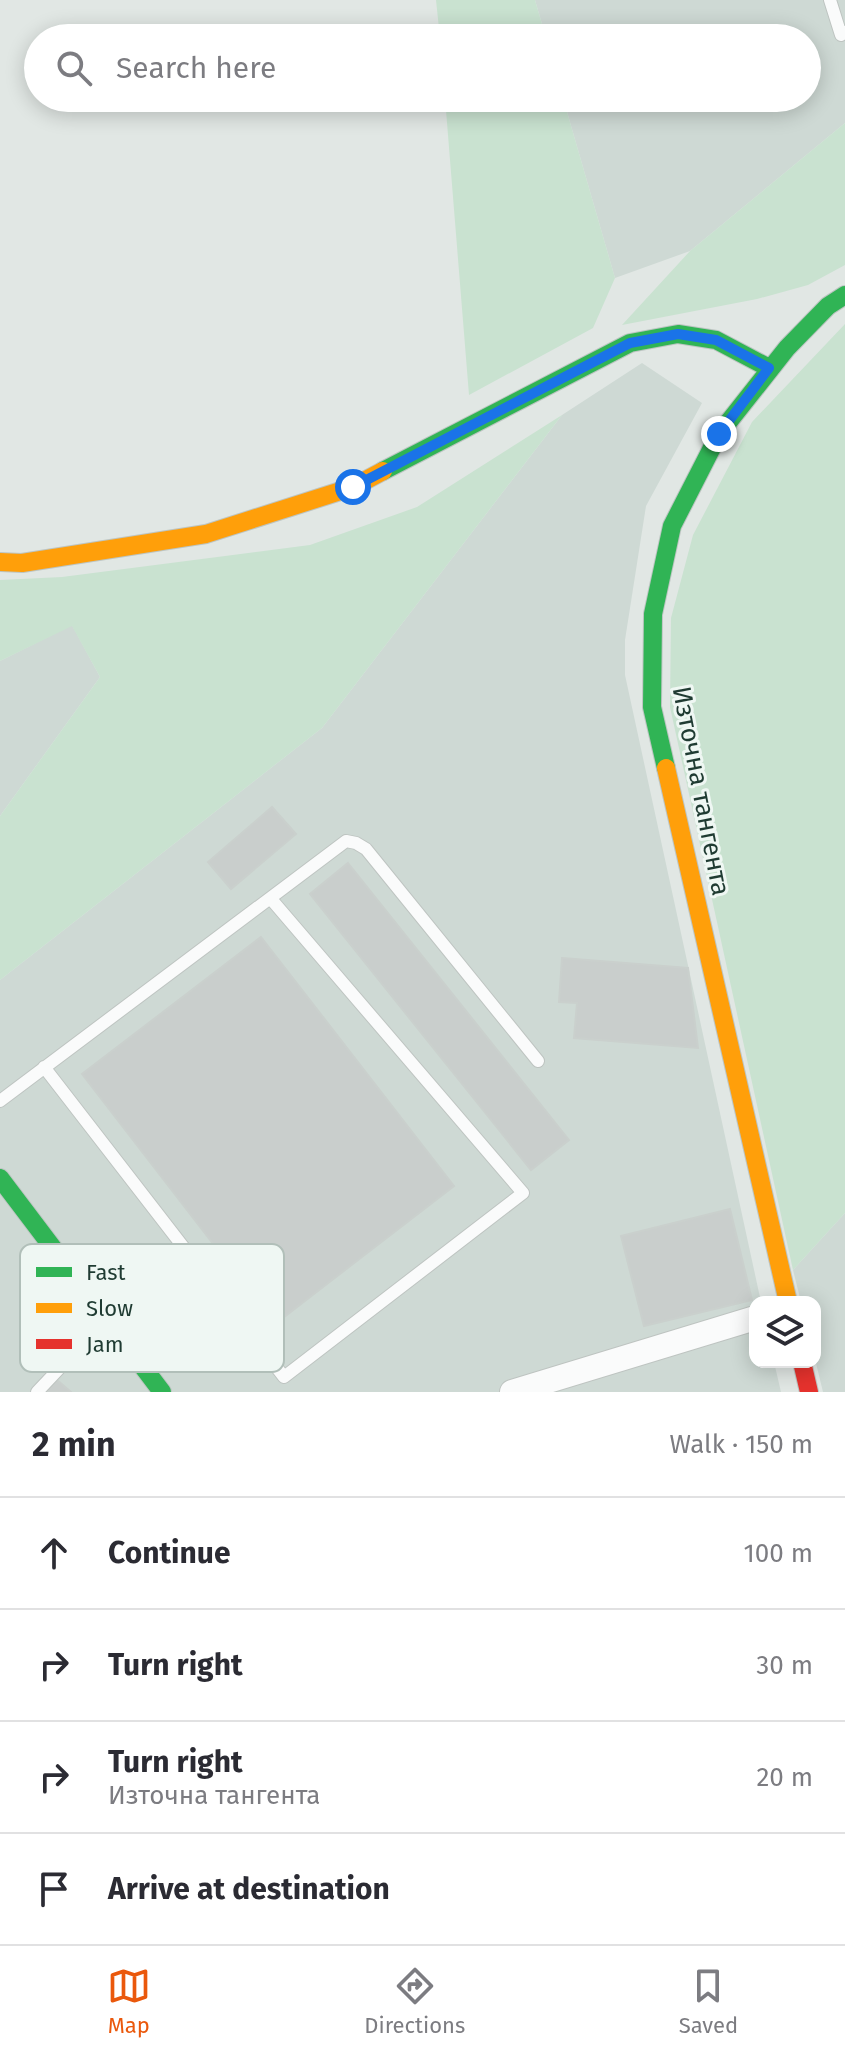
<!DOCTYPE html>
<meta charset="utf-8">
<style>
body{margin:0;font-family:"Fira Sans",sans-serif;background:#f2f2f3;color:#2b2b33}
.controls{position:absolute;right:24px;bottom:24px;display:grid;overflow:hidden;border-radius:16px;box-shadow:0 4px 20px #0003}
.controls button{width:72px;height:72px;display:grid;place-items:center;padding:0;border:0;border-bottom:2px solid #e1e1e2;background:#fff;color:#2b2b33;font:40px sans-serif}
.stop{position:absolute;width:24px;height:24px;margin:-18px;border:6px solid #1a73e8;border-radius:50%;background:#fff}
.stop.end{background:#1a73e8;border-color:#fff;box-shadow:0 2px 8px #0008}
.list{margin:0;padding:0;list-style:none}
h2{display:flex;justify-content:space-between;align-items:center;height:104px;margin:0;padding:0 32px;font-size:34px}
h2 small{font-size:26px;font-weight:400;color:#7c7c81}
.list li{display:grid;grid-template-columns:52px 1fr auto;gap:24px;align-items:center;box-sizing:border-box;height:112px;padding:0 32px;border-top:2px solid #e1e1e2}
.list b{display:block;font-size:30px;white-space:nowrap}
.list p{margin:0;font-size:26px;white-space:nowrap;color:#7c7c81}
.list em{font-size:26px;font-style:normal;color:#7c7c81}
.icon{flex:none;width:44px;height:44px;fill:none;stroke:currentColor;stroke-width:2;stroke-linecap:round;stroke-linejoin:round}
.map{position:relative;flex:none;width:845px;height:1392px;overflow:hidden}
.search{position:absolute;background:#fff;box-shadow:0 4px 20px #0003;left:24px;right:24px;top:24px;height:88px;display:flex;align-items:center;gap:20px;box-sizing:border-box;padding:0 28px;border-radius:44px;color:#7c7c81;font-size:30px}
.sheet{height:552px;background:#fff}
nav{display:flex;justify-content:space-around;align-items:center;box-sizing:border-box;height:112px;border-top:2px solid #e1e1e2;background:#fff;font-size:22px;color:#7c7c81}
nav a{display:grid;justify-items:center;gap:4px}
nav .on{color:#ea580c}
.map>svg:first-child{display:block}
.built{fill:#ced9d4}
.green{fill:#c9e2d0}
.building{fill:#c9cecc;stroke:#cad0cd;stroke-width:2}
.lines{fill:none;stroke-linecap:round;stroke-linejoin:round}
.lane-casing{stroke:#bec4c1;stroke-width:14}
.street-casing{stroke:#bec4c1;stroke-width:26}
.fast-casing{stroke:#bdc5c2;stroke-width:20}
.slow-casing{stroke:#bdc5c2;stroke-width:20}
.jam-casing{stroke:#bdc5c2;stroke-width:20}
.lane{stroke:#fafbfb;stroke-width:12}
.street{stroke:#fafbfb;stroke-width:24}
.fast{stroke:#30b455;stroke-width:18}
.slow{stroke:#ff9f0a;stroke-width:18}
.jam{stroke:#e5322d;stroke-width:18}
.route{stroke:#1a73e8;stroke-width:10}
.labels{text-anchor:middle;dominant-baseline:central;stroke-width:6;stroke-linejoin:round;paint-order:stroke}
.street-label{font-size:26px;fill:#1f3b32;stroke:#eff7f3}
.key{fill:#eff7f3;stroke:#b1bfb9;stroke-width:2}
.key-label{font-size:22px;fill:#1f3b32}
</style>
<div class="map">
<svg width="845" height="1392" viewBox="0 0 845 1392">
<rect width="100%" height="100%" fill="#e1e7e4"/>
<path class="built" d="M535,0h310v123l-155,128 -75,27 -52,-180h244v-60h-261z
M642,363l60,40 -56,103 -21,134v35l136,627h-6v60h19l7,30h-781v-412l322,-252 240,-313z
M72,625l28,52 -100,139v-155z
M845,1213v179h-22l-8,-33v-57h-14l-8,-32z"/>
<path class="green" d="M436,0h99l11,38h-106z
M445,98h118l52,180 -22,50 -124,67z
M845,123v142l-37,20 -51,14 -135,26 68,-74z
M845,324v889l-52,57 -123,-563 1,-89 22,-83 59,-113z
M562,415l-240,313 -322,252v-164l100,-139 -28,-51 -72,35v-81l62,-3 248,-32 107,-38z"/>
<path class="building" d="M272,807l24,27 -65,55 -23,-27z
M348,863l221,277 -38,30 -221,-276z
M261,937l193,249 -179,138 -193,-250z
M562,958l126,10 10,80 -124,-10 3,-35 -18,-1z
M730,1209l22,91 -108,26 -23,-90z
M56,1379l15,13h-27z"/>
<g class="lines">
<defs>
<path id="lane" d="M830,0l11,35 4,-3
M44,1067l240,310 239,-184 -252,-294
M0,1101l346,-260 10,2 10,6 172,212
M37,1392l67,-71"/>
<path id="street" d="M512,1392l243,-74"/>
<path id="fast" d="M383,471l247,-128 48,-9 38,6 53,28
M666,768l-14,-61 1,-93 19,-88 47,-92 68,-86 41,-42 17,-11
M0,1178l162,214"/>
<path id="slow" d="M0,562l22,1 184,-29 147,-47 30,-16
M666,768l122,534"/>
<path id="jam" d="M802,1362l7,30"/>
</defs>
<use href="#lane" class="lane-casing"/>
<use href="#street" class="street-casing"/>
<use href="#fast" class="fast-casing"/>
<use href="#slow" class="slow-casing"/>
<use href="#jam" class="jam-casing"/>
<use href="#lane" class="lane"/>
<use href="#street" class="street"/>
<use href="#fast" class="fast"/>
<use href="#slow" class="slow"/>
<use href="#jam" class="jam"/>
</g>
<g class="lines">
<path class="route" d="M353,487l277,-144 48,-9 38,6 53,28 -50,66"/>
</g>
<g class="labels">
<g class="street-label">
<text transform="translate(701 791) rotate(79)">Източна тангента</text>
</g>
</g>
<rect x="20" y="1244" width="264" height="128" rx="12" class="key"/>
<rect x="36" y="1267" width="36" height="10" fill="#30b455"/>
<rect x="36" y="1303" width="36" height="10" fill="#ff9f0a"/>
<rect x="36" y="1339" width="36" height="10" fill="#e5322d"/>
<g class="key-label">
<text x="86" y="1280">Fast</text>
<text x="86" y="1316">Slow</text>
<text x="86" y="1352">Jam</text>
</g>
</svg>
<div class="controls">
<button><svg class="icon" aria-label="layers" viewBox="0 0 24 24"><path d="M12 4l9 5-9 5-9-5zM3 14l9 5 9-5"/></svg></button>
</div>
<div class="stop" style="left:353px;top:487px"></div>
<div class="stop end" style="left:719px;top:434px"></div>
<div class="search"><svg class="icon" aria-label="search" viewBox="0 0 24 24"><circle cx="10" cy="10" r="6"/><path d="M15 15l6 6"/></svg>Search here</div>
</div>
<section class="sheet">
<h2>2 min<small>Walk · 150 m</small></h2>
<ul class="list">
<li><svg class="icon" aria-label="ahead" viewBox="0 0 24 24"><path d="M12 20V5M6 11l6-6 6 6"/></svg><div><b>Continue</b></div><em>100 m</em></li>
<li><svg class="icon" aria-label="right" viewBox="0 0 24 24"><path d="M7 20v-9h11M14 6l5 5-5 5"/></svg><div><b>Turn right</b></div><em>30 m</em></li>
<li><svg class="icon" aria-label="right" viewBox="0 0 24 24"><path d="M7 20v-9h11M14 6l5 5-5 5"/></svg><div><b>Turn right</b><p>Източна тангента</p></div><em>20 m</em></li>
<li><svg class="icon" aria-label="arrive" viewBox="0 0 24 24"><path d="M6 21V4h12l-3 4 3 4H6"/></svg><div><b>Arrive at destination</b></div></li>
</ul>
</section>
<nav>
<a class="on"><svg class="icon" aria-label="map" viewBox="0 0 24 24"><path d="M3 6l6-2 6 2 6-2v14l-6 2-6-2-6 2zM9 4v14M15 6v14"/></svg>Map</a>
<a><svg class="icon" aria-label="directions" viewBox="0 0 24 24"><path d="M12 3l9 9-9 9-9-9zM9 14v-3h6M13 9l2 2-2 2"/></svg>Directions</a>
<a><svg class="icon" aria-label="saved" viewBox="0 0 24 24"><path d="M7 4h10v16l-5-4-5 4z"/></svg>Saved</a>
</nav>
